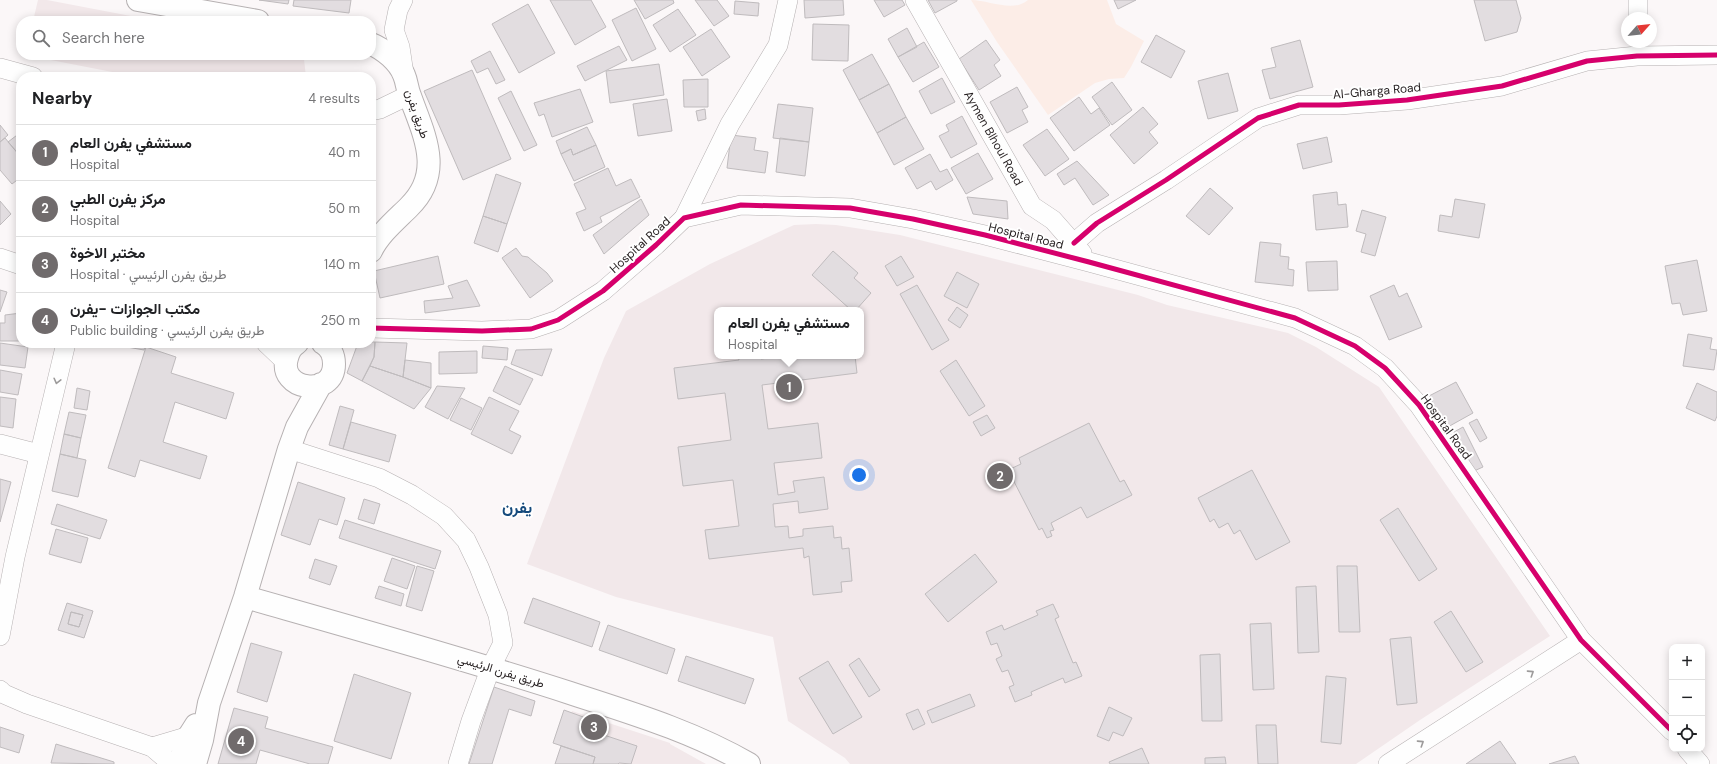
<!DOCTYPE html>
<meta charset="utf-8">
<style>
body{margin:0;font-family:"DM Sans",Vazirmatn,sans-serif;background:#f6f6f6;color:#202124}
.controls{position:absolute;right:12px;bottom:12px;display:grid;overflow:hidden;border-radius:8px;box-shadow:0 2px 10px #0003}
.controls button{width:36px;height:36px;display:grid;place-items:center;padding:0;border:0;border-bottom:1px solid #e0e0e0;background:#fff;color:#202124;font:20px sans-serif}
.compass{position:absolute;left:1621px;top:12px;width:36px;height:36px;border-radius:50%;background:#fff;box-shadow:0 2px 10px #0003;rotate:63deg}
.you{position:absolute;left:859px;top:475px;width:14px;height:14px;margin:-10px;border:3px solid #fff;border-radius:50%;background:#1a73e8;box-shadow:0 0 0 6px #1a73e833}
.badge{display:grid;place-items:center;width:26px;height:26px;border-radius:50%;background:#706b6c;color:#fff;font-size:13px;font-weight:700}
.pin{position:absolute;translate:-50% -50%;border:2px solid #fff;box-shadow:0 1px 4px #0006}
.popup{position:absolute;left:714px;top:307px;width:150px;height:52px;box-sizing:border-box;display:grid;place-content:center;border-radius:8px;background:#fff;filter:drop-shadow(0 1px 3px #0005);font-size:13px;white-space:nowrap;color:#757577}
.popup b{font-size:15px;color:#202124}
.popup::after{content:'';position:absolute;left:50%;top:100%;margin-left:-8px;border:8px solid transparent;border-top-color:#fff}
.list{margin:0;padding:0;list-style:none}
h2{display:flex;justify-content:space-between;align-items:center;height:52px;margin:0;padding:0 16px;font-size:17px}
h2 small{font-size:13px;font-weight:400;color:#757577}
.list li{display:grid;grid-template-columns:26px 1fr auto;gap:12px;align-items:center;box-sizing:border-box;height:56px;padding:0 16px;border-top:1px solid #e0e0e0}
.list b{display:block;font-size:15px;white-space:nowrap}
.list p{margin:0;font-size:13px;white-space:nowrap;color:#757577}
.list em{font-size:13px;font-style:normal;color:#757577}
.icon{flex:none;width:22px;height:22px;fill:none;stroke:currentColor;stroke-width:2;stroke-linecap:round;stroke-linejoin:round}
.map{position:relative;flex:none;width:1717px;height:764px;overflow:hidden}
.search{position:absolute;background:#fff;box-shadow:0 2px 10px #0003;left:16px;top:16px;width:360px;height:44px;display:flex;align-items:center;gap:10px;box-sizing:border-box;padding:0 14px;border-radius:16px;color:#757577;font-size:15px}
.panel{position:absolute;background:#fff;box-shadow:0 2px 10px #0003;left:16px;top:72px;width:360px;height:276px;border-radius:16px}
.map>svg:first-child{display:block}
.built{fill:#f2e8ea;fill-rule:evenodd}
.green{fill:#fcede7}
.building{fill:#e2dde0;stroke:#bfbbbd;fill-rule:evenodd}
.lines{fill:none;stroke-linecap:round;stroke-linejoin:round}
.minor-casing{stroke:#b6b1b2;stroke-width:20}
.secondary-casing{stroke:#b6b1b2;stroke-width:24}
.minor{stroke:#fefefe;stroke-width:19}
.secondary{stroke:#fefefe;stroke-width:22}
.cycleway-casing{stroke:#fff;stroke-width:8}
.cycleway{stroke:#d6006c;stroke-width:5}
.oneway{stroke:#9c9a9a}
.labels{text-anchor:middle;dominant-baseline:central;stroke-width:4;stroke-linejoin:round;paint-order:stroke}
.street-label{font-size:12px;fill:#251f20;stroke:#fff}
.district-label{font-size:16px;font-weight:bold;fill:#154a7c;stroke:#fff}
</style>
<div class="map">
<svg width="1717" height="764" viewBox="0 0 1717 764">
<rect width="100%" height="100%" fill="#fbf7f8"/>
<path class="built" d="M38,0h9l110,21h-124z
M25,55h274l5,4 2,18h-168z
M816,224l20,1 64,10 238,60 29,10 121,28 28,14 63,40 171,249 -130,84 -64,44h-506l-5,-6 -57,-37 -15,-84 -157,-40 -89,-33 77,-206 22,-47 84,-47 84,-39zM717,310h144v46h-144z
M572,711l98,32v1l36,20h-150z"/>
<path class="green" d="M971,0c18,0 42,13 57,0h79l9,24 28,17 -13,26 -7,11 -15,1 -14,4 -47,32 -51,-73z"/>
<path class="building" d="M259,0h30l-1,4z
M294,0h57l-2,13 -56,-7z
M550,0h41l15,27 -31,18z
M634,0h39l1,3 -29,16z
M695,0h22l12,16 -15,10z
M804,0h39l1,15 -39,3z
M874,0h28l3,5 -21,12z
M928,0h29v1l-22,12z
M1114,0h22l-18,9z
M1474,0h42l5,18 -4,14 -32,9z
M735,1l24,2 -1,13 -24,-2z
M528,4l27,49 -36,20 -27,-49z
M636,8l20,41 -24,12 -20,-41z
M678,9l18,26 -26,17 -17,-27z
M813,24l36,1 -1,36 -36,-1z
M907,28l10,19 -19,10 -10,-18z
M711,29l19,28 -28,19 -19,-29z
M1156,35l29,16 -14,27 -30,-16z
M986,40l14,20 -6,5 7,11 -22,14 -20,-31z
M1300,40l13,47 -43,12 -8,-29 14,-3 -5,-19z
M924,42l15,25 -26,15 -15,-25z
M619,46l8,14 -42,21 -8,-15z
M490,51l15,29 -9,4 -8,-16 -11,5 -6,-12z
M872,54l17,30 -30,16 -16,-30z
M659,64l5,31 -54,8 -4,-32z
M472,70l39,89 -48,21 -39,-89z
M1228,73l10,38 -30,8 -10,-38z
M942,78l13,24 -24,12 -12,-23z
M708,79v28h-24l-1,-27z
M1112,82l20,28 -20,15 -20,-28z
M889,84l17,33 -29,16 -18,-33z
M1017,87l11,20 -6,3 6,12 -21,11 -17,-31z
M580,89l13,33 -41,15 -8,-23 -5,2 -5,-13z
M511,91l26,54 -13,6 -26,-53z
M1079,97l12,17 8,-6 11,17 -36,26 -24,-33z
M667,99l5,32 -34,5 -5,-32z
M778,104l35,4 -4,34 -36,-4z
M1143,107l15,17 -9,8 9,11 -24,21 -24,-29z
M705,109l1,10 -8,2 -2,-10z
M962,116l15,28 -26,14 -12,-22 10,-5 -3,-6z
M906,117l18,32 -30,16 -17,-32z
M0,125l8,10 -8,7z
M587,127l9,18 -23,10 -2,-6 -10,5 -5,-13z
M1047,129l22,30 -24,17 -22,-31z
M21,132v25l-13,-15z
M731,135l25,3 -2,12 14,2 -3,21 -38,-5z
M1327,137l5,25 -29,7 -6,-25z
M5,138l16,19v20l-9,7 -12,-14v-28z
M780,138l29,4 -4,34 -29,-4z
M596,145l9,22 -31,14 -13,-27 10,-5 2,6z
M978,153l15,26 -27,15 -15,-26z
M930,154l10,18 7,-3 6,11 -17,10 -5,-9 -14,8 -12,-21z
M1077,161l32,34 -16,10 -18,-27 -11,7 -7,-11z
M608,168l8,18 15,-7 9,18 -40,20 2,5 -18,9 -8,-18 10,-4 -12,-25z
M496,174l25,9 -14,41 -24,-8z
M1210,188l23,20 -24,27 -23,-19z
M1337,192l1,13 8,-1 2,23 -32,3 -3,-35z
M967,197l40,4 1,18 -35,-5z
M641,199l8,16 -45,39 -11,-19z
M1455,199l30,5 -6,34 -41,-7 2,-16 12,2z
M0,201l11,13 -11,11z
M1362,210l24,7 -11,39 -14,-4 5,-18 -10,-3z
M483,216l24,8 -9,28 -24,-9z
M1260,242l21,2 -1,12 9,1 -1,12 6,1 -1,16 -38,-4z
M516,248l6,8 6,1 19,16 6,8 -23,17 -28,-40z
M833,251l25,22 -4,5 17,15 -15,17h-5l-39,-35z
M438,256l6,28 -64,14 -6,-27z
M901,256l13,21 -17,9 -12,-20z
M1697,260l10,51 -24,4 -3,-12 -8,1 -7,-38z
M1337,261l1,29 -30,1 -2,-29z
M957,272l22,12 -12,24 -23,-12z
M467,280l13,26 -55,7 -1,-12 29,-3 -5,-12z
M917,285l32,55 -17,10 -32,-56z
M1394,285l5,12 8,-4 15,34 -33,13 -19,-44z
M0,290l7,2 -7,20z
M957,307l11,8 -8,13 -12,-8z
M21,313v28h-21v-18h5v-8z
M1688,334l24,4 -2,11 7,1 -3,20 -31,-4z
M371,342h4l-1,15 -12,24 -15,-8 11,-30z
M375,342l32,1 -4,34 -33,-11 4,-9z
M0,343l28,4 -3,21 -25,-3z
M128,343h18l-2,7 -17,-3z
M483,346l25,2 -1,12 -25,-2z
M146,347l30,10 -5,16 63,20 -8,26 -51,-17 -12,40 44,14 -7,23 -60,-19 -5,17 -27,-9z
M552,349l-10,27 -31,-12 5,-14z
M477,351v22l-38,1v-22z
M738,356h23v3l22,-3h72l2,17 -95,12 6,44 50,-6 4,35 -48,5 4,32 17,-3 -2,-11 31,-4 4,32 -29,4 -1,-12 -25,3 2,23 13,-1 1,12 14,-2v-7l30,-3 1,12 7,-1 1,12 7,-1 3,33 -11,1 1,10 -29,3 -4,-39 -5,2 -1,-10 -94,11 -4,-29 34,-4 -6,-46 -50,6 -5,-39 53,-7 -6,-47 -47,6 -4,-31 65,-8z
M405,360l26,3v25l-28,-11z
M956,360l29,46 -16,10 -29,-45z
M370,366l33,11 28,11 -17,21 -52,-28z
M505,366l28,13 -13,26 -27,-14z
M0,370l22,4 -4,21 -18,-3z
M1456,382l17,31 -27,15 -17,-32z
M1697,383l20,9v24l-2,5 -29,-13z
M437,386l28,2 -17,31 -23,-12z
M77,388l13,3 -3,19 -13,-2z
M0,397l16,2 -3,29 -13,-2z
M489,397l30,14 -10,19 12,6 -9,18 -41,-20z
M461,398l21,10 -11,22 -21,-10z
M340,406l14,4 -11,39 -14,-4z
M69,412l17,3 -5,23 -17,-4z
M987,415l8,13 -14,8 -8,-14z
M1477,419l10,19 -7,4 -11,-19z
M351,422l45,13 -7,27 -46,-13z
M1089,423l31,59 4,-2 8,15 -45,23 -6,-11 -30,16 3,7 -4,1 2,5 -5,2 -5,-10 -3,2 -31,-60 13,-6 -2,-6z
M1463,427l20,40 -9,4 -20,-39z
M64,434l17,4 -4,20 -17,-4z
M60,454l26,6 -8,37 -26,-6z
M1252,470l38,72 -34,18 -16,-30 -6,4 -6,-11 -9,5 -5,-9 -4,3 -12,-24z
M0,479l11,3 -11,40z
M298,482l47,16 -8,27 -18,-6 -9,26 -29,-10z
M364,499l16,5 -6,20 -16,-5z
M57,504l50,16 -7,19 -49,-15z
M1398,508l39,61 -18,12 -39,-61z
M345,520l96,31 -6,18 -96,-31z
M56,529l32,9 -7,25 -32,-9z
M975,554l22,28 -49,40 -23,-28z
M392,558l23,8 -8,23 -23,-8z
M315,559l22,7 -7,19 -21,-7z
M417,566l17,5 -12,40 -16,-5z
M1337,566h20l3,66h-21z
M379,586l25,8 -3,12 -26,-8z
M1316,586l3,66 -21,1 -2,-66z
M533,598l67,24 -8,25 -68,-24z
M67,603l26,8 -9,27 -26,-8zM71,612l12,3 -4,12 -11,-3z
M1053,604l6,13 -4,2 18,44 3,-1 6,14 -17,7 -2,-5 -32,14 1,3 -17,7 -6,-15 5,-2 -6,-15 -6,2 -6,-13 6,-3 -5,-13 -6,2 -5,-13 16,-7 2,5 34,-15 -2,-4z
M1451,611l32,51 -17,10 -32,-50z
M71,612l12,3 -4,12 -11,-3z
M1271,623l3,66 -21,1 -3,-66z
M608,625l67,24 -8,25 -68,-24z
M1411,637l6,66 -20,2 -7,-66z
M251,643l31,9 -15,50 -30,-10z
M1220,654l2,67h-20l-2,-66z
M686,656l68,23 -9,25 -67,-23z
M859,658l21,32 -11,7 -20,-32z
M828,661l34,56 -29,17 -34,-56z
M354,674l57,19 -20,66 -57,-18z
M1326,676l20,2 -5,66 -20,-2z
M494,687l41,14 -4,15 -22,-7 -17,55h-23z
M970,694l5,12 -43,17 -5,-12z
M1109,707l23,11 -9,18 -10,-4 -4,9 -12,-5z
M234,708l34,9 -3,11 68,19 -5,17h-18l-50,-14 -4,14h-38z
M918,709l7,15 -12,6 -7,-16z
M564,710l22,8 -3,10 54,18 -6,18 -12,-1 -1,1h-25l2,-7 -42,-14z
M1256,725h20l2,39h-20z
M0,727l24,8 -5,18 -19,-6z
M1500,741l16,23h-50z
M56,744l58,18v2l-63,-1z
M561,746l34,11 -2,7h-38z
M1142,748l7,16h-39l-1,-2z
M1575,756l4,8h-30z
M1225,757l1,7h-21v-6z"/>
<g class="lines">
<defs>
<g id="minor">
<path d="M403,0l-5,10 -4,20 6,17 4,27"/>
<path id="s1" d="M915,0l117,206 21,14 29,33"/>
<path d="M1638,0v18"/>
<path d="M0,68l33,9"/>
<path d="M371,111l9,-2 29,-14"/>
<path d="M684,218l46,-94 48,-79 10,-45"/>
<path d="M1074,243l23,-20 69,-43 92,-62 41,-13h40l68,-5 95,-14 85,-25 50,-5 80,-1"/>
<path d="M0,258l21,7"/>
<path d="M371,328l111,3 49,-2 27,-9 45,-29 53,-46 28,-27 57,-13 109,3 63,11 72,16 104,27 206,56 60,28 30,22 34,37 162,235 91,91"/>
<path d="M266,343l20,19"/>
<path d="M0,444l39,10"/>
<path d="M289,449l90,29 33,17 32,21 22,24 13,27 19,48 5,28 -12,24 -20,54 -13,43"/>
<path d="M0,636l15,-79 51,-214"/>
<path d="M0,690l4,4 23,10 125,43 20,17"/>
<path d="M152,747l37,-11 11,3"/>
<path d="M1687,749l13,15"/>
<path d="M1388,764l193,-124"/>
</g>
<path id="secondary" d="M138,0l120,21
M371,44c13,5 28,18 33,31 3,7 3,14 6,21 13,37 35,76 -1,111 -13,13 -30,27 -38,44
M297,343c-6,4 -8,8 -10,15 -10,32 47,41 47,6 0,-9 -4,-17 -11,-21
M245,597c109,31 217,61 325,96 61,20 122,38 179,71
M179,764l10,-28 7,-11
M195,764l7,-24 7,-37 36,-106 44,-148 8,-22 24,-43"/>
</defs>
<use href="#minor" class="minor-casing"/>
<use href="#secondary" class="secondary-casing"/>
<use href="#minor" class="minor"/>
<use href="#secondary" class="secondary"/>
<defs>
<path id="cycleway" d="M1074,243l23,-20 69,-43 92,-62 41,-13h40l68,-5 95,-14 85,-25 50,-5 80,-1
M371,328l111,3 49,-2 27,-9 45,-29 53,-46 28,-27 57,-13 109,3 63,11 72,16 104,27 206,56 60,28 30,22 34,37 162,235 91,91"/>
</defs>
<use href="#cycleway" class="cycleway-casing"/>
<use href="#cycleway" class="cycleway"/>
</g>
<defs><path id="oneway-chevron" d="M-2-3.5L2.5 0L-2 3.5" fill="none" stroke-width="1.6" stroke-linecap="round" stroke-linejoin="round"/></defs>
<g class="oneway">
<use href="#oneway-chevron" transform="translate(57 381) rotate(104)"/>
<use href="#oneway-chevron" transform="translate(1531 673) rotate(-33)"/>
<use href="#oneway-chevron" transform="translate(1421 743) rotate(-33)"/>
</g>
<g class="labels">
<g class="street-label">
<text transform="translate(1377 91) rotate(-5)">Al-Gharga Road</text>
<text transform="translate(417 114) rotate(71)">طريق يفرن</text>
<text stroke="none"><textPath href="#s1" startOffset="159">Aymen Blhoul Road</textPath></text>
<text transform="translate(1026 236) rotate(14)">Hospital Road</text>
<text transform="translate(640 245) rotate(-42)">Hospital Road</text>
<text transform="translate(1446 427) rotate(54)">Hospital Road</text>
<text transform="translate(501 671) rotate(17)">طريق يفرن الرئيسي</text>
</g>
<g class="district-label">
<text x="517" y="507">يفرن</text>
</g>
</g>
</svg>
<div class="controls">
<button>+</button>
<button>−</button>
<button><svg class="icon" aria-label="locate" viewBox="0 0 24 24"><circle cx="12" cy="12" r="6"/><path d="M12 2v4M12 18v4M2 12h4M18 12h4"/></svg></button>
</div>
<svg class="compass" viewBox="-18 -18 36 36"><path d="M0-13l5 13h-10z" fill="#e53935"/><path d="M0 13l5-13h-10z" fill="#757577"/></svg>
<div class="you"></div>
<div class="pin badge" style="left:789px;top:387px">1</div>
<div class="popup"><b>مستشفي يفرن العام</b>Hospital</div>
<div class="pin badge" style="left:1000px;top:476px">2</div>
<div class="pin badge" style="left:594px;top:727px">3</div>
<div class="pin badge" style="left:241px;top:741px">4</div>
<div class="search"><svg class="icon" aria-label="search" viewBox="0 0 24 24"><circle cx="10" cy="10" r="6"/><path d="M15 15l6 6"/></svg>Search here</div>
<section class="panel">
<h2>Nearby<small>4 results</small></h2>
<ul class="list">
<li><span class="badge">1</span><div><b>مستشفي يفرن العام</b><p>Hospital</p></div><em>40 m</em></li>
<li><span class="badge">2</span><div><b>مركز يفرن الطبي</b><p>Hospital</p></div><em>50 m</em></li>
<li><span class="badge">3</span><div><b>مختبر الاخوة</b><p>Hospital · طريق يفرن الرئيسي</p></div><em>140 m</em></li>
<li><span class="badge">4</span><div><b>مكتب الجوازات -يفرن</b><p>Public building · طريق يفرن الرئيسي</p></div><em>250 m</em></li>
</ul>
</section>
</div>
